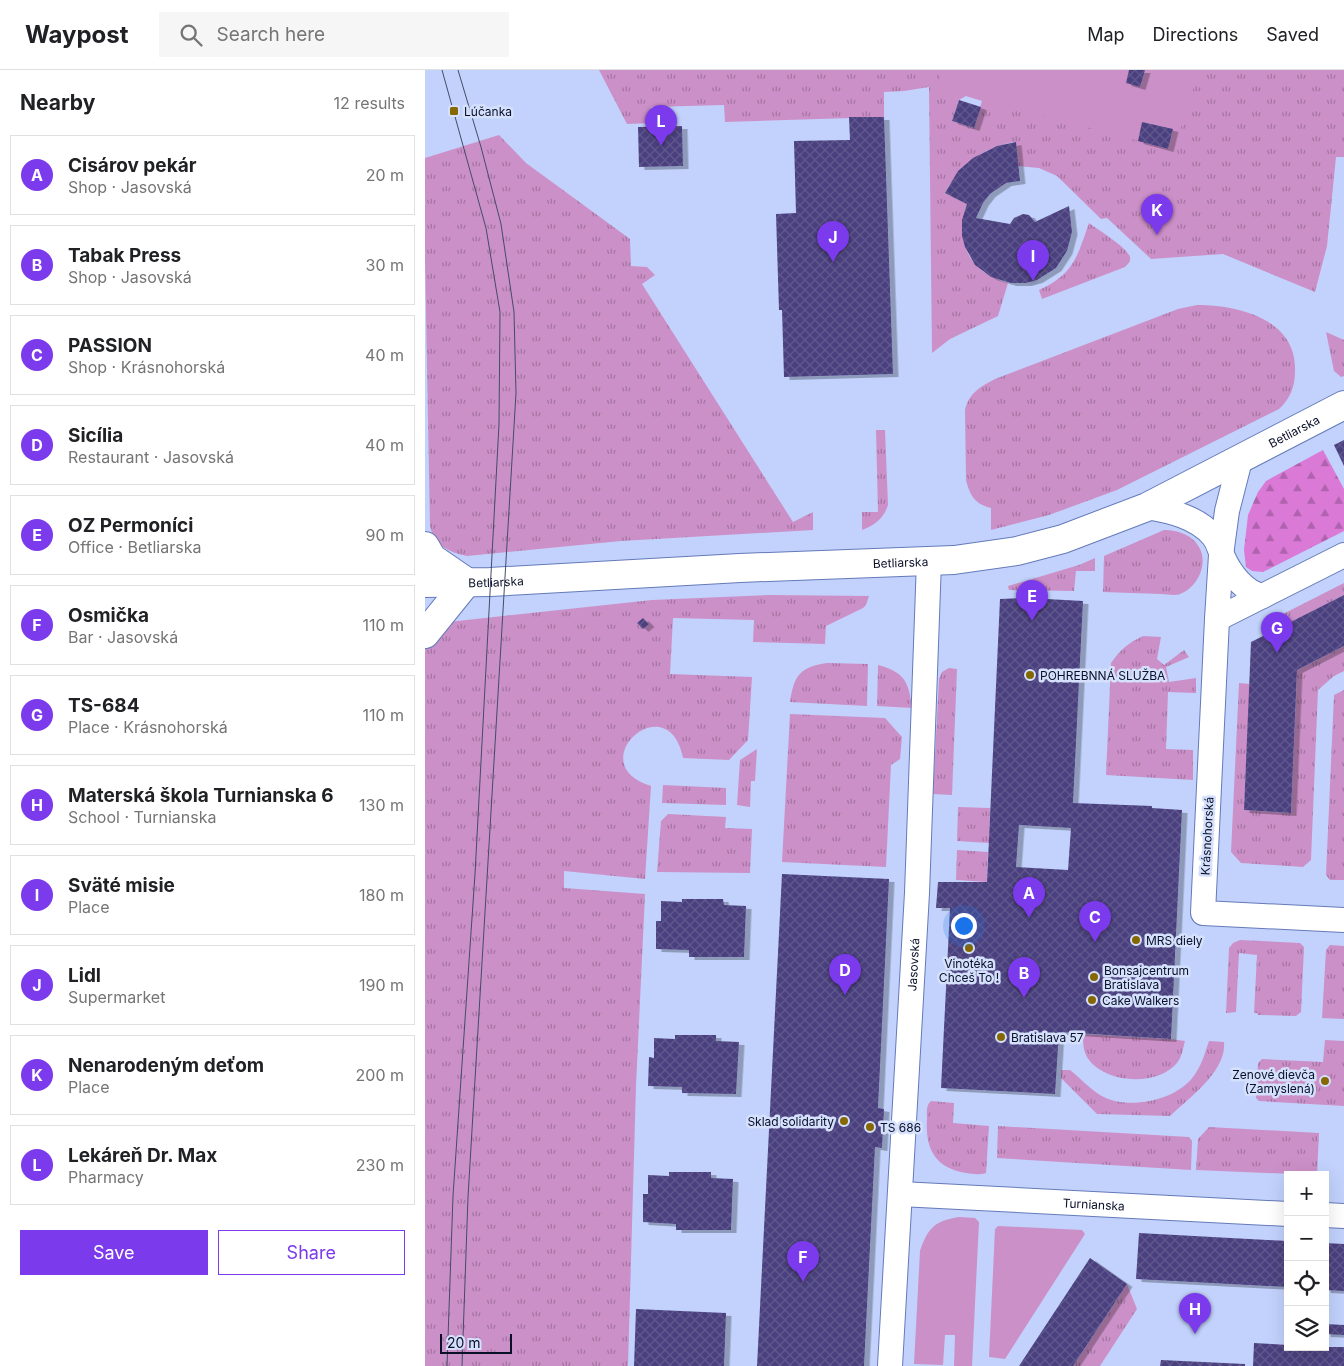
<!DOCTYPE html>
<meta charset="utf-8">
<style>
body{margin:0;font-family:Inter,sans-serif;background:#f6f6f6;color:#202124}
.controls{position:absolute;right:15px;bottom:15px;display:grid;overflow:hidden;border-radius:0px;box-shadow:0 5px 20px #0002}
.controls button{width:45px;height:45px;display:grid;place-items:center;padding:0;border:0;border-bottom:1px solid #e0e0e0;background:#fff;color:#202124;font:25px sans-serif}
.scale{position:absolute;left:15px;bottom:12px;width:72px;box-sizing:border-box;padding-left:5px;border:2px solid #091028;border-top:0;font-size:14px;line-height:18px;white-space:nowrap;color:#091028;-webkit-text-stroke:4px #d5e0fc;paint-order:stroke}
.you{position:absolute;left:538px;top:855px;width:18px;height:18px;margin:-12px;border:4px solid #fff;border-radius:50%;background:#1a73e8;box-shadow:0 0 0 8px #1a73e833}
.badge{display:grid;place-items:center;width:32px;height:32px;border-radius:50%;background:#7c3aed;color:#fff;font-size:16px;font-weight:700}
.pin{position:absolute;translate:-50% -41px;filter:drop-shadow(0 1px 2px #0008)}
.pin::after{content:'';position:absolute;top:26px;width:18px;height:15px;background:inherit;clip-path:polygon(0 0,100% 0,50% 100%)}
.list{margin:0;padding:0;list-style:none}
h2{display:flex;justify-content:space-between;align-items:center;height:65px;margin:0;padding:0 20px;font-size:21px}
h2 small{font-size:16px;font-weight:400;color:#757577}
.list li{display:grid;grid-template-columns:32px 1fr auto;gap:15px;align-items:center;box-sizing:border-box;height:80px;margin:0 10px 10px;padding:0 10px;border:1px solid #e0e0e0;border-radius:0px}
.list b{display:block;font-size:19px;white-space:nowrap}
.list p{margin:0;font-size:16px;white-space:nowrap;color:#757577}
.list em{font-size:16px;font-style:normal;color:#757577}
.actions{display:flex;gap:10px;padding:15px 20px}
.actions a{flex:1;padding:11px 0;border:1px solid #7c3aed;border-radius:0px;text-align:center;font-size:18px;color:#7c3aed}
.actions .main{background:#7c3aed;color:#fff}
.icon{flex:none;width:28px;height:28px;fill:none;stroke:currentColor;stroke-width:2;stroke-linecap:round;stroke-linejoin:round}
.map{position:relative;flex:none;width:919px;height:1296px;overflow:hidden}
header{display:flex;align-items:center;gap:30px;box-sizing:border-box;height:70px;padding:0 25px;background:#fff;border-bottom:1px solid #e0e0e0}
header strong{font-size:24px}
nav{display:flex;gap:28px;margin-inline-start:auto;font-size:18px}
.search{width:350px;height:45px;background:#f6f6f6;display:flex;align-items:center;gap:12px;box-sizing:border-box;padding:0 18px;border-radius:0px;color:#757577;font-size:19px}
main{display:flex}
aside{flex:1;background:#fff}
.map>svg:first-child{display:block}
.grass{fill:url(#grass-tufts);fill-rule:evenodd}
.forest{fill:url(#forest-firs)}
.green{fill:#cc90c8}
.building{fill:url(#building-cross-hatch);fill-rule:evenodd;filter:url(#shadow)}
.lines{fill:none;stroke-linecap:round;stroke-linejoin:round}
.minor-casing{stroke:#647ab9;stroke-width:26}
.tertiary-casing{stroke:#647ab9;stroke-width:30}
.minor{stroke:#fff;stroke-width:24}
.tertiary{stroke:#fff;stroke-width:28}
.tram{stroke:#424c69;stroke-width:1}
.poi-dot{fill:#866803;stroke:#d5e0fc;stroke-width:2}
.labels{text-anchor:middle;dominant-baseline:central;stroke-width:5;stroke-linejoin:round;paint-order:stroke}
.poi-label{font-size:12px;fill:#091028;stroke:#d5e0fc;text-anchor:start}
.street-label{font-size:12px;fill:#091028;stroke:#d5e0fc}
</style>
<header>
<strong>Waypost</strong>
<div class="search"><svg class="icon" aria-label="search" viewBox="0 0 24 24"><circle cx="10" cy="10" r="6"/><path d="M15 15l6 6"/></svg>Search here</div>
<nav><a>Map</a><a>Directions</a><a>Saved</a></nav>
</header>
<main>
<aside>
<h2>Nearby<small>12 results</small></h2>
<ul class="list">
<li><span class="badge">A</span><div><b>Cisárov pekár</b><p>Shop · Jasovská</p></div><em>20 m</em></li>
<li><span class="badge">B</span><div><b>Tabak Press</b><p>Shop · Jasovská</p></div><em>30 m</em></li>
<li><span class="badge">C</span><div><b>PASSION</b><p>Shop · Krásnohorská</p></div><em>40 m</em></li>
<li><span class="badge">D</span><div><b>Sicília</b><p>Restaurant · Jasovská</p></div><em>40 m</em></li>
<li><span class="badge">E</span><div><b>OZ Permoníci</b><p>Office · Betliarska</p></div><em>90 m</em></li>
<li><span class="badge">F</span><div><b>Osmička</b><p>Bar · Jasovská</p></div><em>110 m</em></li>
<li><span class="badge">G</span><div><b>TS-684</b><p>Place · Krásnohorská</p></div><em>110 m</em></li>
<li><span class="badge">H</span><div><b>Materská škola Turnianska 6</b><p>School · Turnianska</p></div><em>130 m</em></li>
<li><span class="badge">I</span><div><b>Sväté misie</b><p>Place</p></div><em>180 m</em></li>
<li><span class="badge">J</span><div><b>Lidl</b><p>Supermarket</p></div><em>190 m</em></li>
<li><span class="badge">K</span><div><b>Nenarodeným deťom</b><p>Place</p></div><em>200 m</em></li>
<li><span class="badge">L</span><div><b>Lekáreň Dr. Max</b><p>Pharmacy</p></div><em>230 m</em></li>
</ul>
<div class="actions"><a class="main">Save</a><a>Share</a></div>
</aside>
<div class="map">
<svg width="919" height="1296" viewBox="0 0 919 1296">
<defs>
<pattern id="grass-tufts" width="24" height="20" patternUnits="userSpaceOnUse" patternTransform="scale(1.25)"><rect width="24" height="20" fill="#cc90c8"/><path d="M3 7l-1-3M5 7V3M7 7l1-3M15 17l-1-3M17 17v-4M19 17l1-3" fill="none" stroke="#a474a2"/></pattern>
<pattern id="forest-firs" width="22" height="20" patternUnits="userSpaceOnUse" patternTransform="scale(1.25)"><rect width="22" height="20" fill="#da79d6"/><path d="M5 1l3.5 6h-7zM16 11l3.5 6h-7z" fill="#af62ae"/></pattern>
<pattern id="building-cross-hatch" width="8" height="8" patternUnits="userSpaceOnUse" patternTransform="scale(1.25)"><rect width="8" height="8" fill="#4b417f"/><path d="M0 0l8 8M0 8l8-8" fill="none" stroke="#60598c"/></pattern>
<filter id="shadow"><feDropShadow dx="5.5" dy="3" stdDeviation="0" flood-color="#0004"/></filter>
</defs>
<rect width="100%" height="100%" fill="#c2d2fc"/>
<path class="grass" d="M174,0h745v87h-8l-9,89 -12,46 -92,-38 -72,5 -44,-41 -6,1 -44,-43 -18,-8 -21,-2 -3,-24c-32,5 -55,23 -70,51l22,11c-12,38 1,68 41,79l-10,33 -48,23 -18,14 -3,-266 -25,4 -20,1v25l-159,5 -1,-17 -73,2v16l-24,1zM541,26l16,5 -8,27 -22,-7 7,-21z
M74,65l27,28 104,76 1,27 16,1 8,8 -13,9 151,238 20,-10v18l-192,11 -154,15c-18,-4 -33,-10 -37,-30l-5,-267v-101z
M664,153c8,6 39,25 41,34 1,5 -2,7 -5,10l-83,32 -3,-9c35,-16 38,-33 50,-67z
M772,235c41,0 100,14 98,66 0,16 -5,28 -16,38l-162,81 -68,25 -58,15v-22c-16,-4 -21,-12 -25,-28l-1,-70c4,-17 15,-23 30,-31l183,-70z
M901,262l18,8v36l-3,1 -7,-6z
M451,360h9l3,75c-4,13 -13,20 -26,25v-18h16z
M739,460c13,0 30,5 36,19 8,16 -3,39 -20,45 -5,2 -13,0 -19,0 -19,-1 -39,-1 -58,-2l1,-36z
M670,488v13h-19l-2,20 -65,-1 -1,-4 71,-21z
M919,513v12l-56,29 -5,-10z
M344,525l100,1 -3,9 -3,3 -37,18 -1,18 -72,-2 1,-22 -81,-2 -3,56 82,3 -4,63 -19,20 -46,-2c-15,-75 -104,6 -32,28l-6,93 -81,-8v17l81,6 -9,192 -8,280h-203v-740l5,-2 222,-24z
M718,566l18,1 -4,22 7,6 20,-15 5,7 -23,10 3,15 27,-4v15l-28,-1 -2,57 27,1v30l-87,-5 5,-112c9,-13 17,-20 32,-27z
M919,576v25l-10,5 -16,14 -7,170 -8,7 -62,-4 -10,-11 8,-169 11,1 -6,126 47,3 6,-143z
M402,593l41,1 -1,42 -77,-4c4,-27 10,-35 37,-39z
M453,595c26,7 31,16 34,43l-35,-2z
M524,598l8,1 -5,126 -19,-1 6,-115 3,-7z
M919,620v190h-14l-4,-5 8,-180z
M365,644l95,4 17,19 -2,22 -9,6 -5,102 -104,-5z
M332,679l-2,32h-4l-1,26 -13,-2 3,-45z
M238,715l63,3v17l-64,-2z
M533,737l32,1 -1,35 -32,-2z
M243,744l58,3 -1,11 27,1 -2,44 -93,-1 4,-51z
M532,780l31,2 -1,30 -31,-2z
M815,870l60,3 4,4 -3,65 -5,4 -38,-1 -1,-2h-3l3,-58 -18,-2 -3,59 -10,1 3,-65 4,-5z
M905,875l14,1v73l-22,-1 4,-68z
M658,964l88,5 14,2c-2,7 -3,16 -8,22 -19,23 -70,21 -88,-3 -6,-8 -6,-17 -6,-26z
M900,970l19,1v65l-85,-5 -3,-3 2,-35 4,-4 61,3z
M784,971l15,1c3,29 -35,56 -54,74l-73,-2 -36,-36v-8h9c10,8 19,18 30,25 26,16 75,6 93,-18 8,-10 12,-24 16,-36z
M506,1031l23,2 -1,20 36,3 -3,47c-6,2 -13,1 -20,0 -31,-5 -41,-24 -39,-54 0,-7 -1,-14 4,-18z
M573,1056l191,11 3,4 -1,29 -194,-12z
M784,1057l110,6 -2,42 -121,-5 2,-31z
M702,1214l10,25 -37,57h-27z"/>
<path class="forest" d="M898,380l21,39v42l-81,41 -11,-1 -6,-4 -2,-17 4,-35 10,-23 8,-11z"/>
<path class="green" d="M515,0h259l-25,80 -234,-61z
M534,1147l16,1 4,4 -7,144h-18l1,-31h-10l-2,30 -29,-1 6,-113c8,-23 14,-30 39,-34z
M573,1156l84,4 3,4 -80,125 -16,-2 6,-128z"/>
<path class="building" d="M704,0h16l-5,17 -14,-4z
M534,30l22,7 -7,21 -22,-7z
M424,47h35l9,257 -109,3 -2,-67h-3l-3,-96 20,-1 -2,-72 56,-1z
M717,52l31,7 -5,20 -30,-8z
M257,56l1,40 -44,1 -1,-40z
M591,72l4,39 -14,2 -16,11 -7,9 -7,15 34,6 4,-6 9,-4 6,1 6,7 34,-16 3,26 -5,19 -11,17 -19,12 -11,3h-15l-20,-6 -16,-12 -10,-18 -3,-11v-16l5,-16 -22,-11 13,-22 15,-13 24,-12z
M919,370v26l-10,-21z
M919,525v51l-47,24 -6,143 -47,-3 7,-168z
M603,528l55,3 -10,202 79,3v2l30,2 -11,229 -112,-7 -4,62 -114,-6 9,-180h-14l2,-26h49l13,-283zM594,755l52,3 -3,42 -52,-3z
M218,548l6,6 -6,5 -6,-6z
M357,804l107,5 -11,229 6,1 -2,39 -7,-1 -11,219h-107z
M257,829h41l1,6 22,1 -2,51h-55v-7l-33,-1v-28h5v-20l21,1z
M250,965h41v6l23,1 -3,52 -54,-1v-6l-34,-1 1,-29 5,1v-20l21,1z
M244,1102h42v6l22,1 -2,51h-55v-6l-33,-2v-28h5v-19l21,1z
M714,1163l149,8v46l-152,-8z
M900,1173l19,1v47l-19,-1z
M665,1188l37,26 -54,82h-54z
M211,1239l90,4 -2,53h-90z
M900,1254l19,1v10l-19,-1z
M829,1273l34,2v2h56v19h-91z
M736,1290l84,4v2h-85z"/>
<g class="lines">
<defs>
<g id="minor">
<path d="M815,390l-13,51 -6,44 -4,64 -14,294 141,7"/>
<path d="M722,437c23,4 50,10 66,29 6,7 6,14 10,21 7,16 22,36 40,39"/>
<path d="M792,549l127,-64"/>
<path id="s1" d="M475,1124l388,20"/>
<path d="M900,1145l19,1"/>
<path id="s2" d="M465,1296l27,-473 12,-332"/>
</g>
<g id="tertiary">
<path d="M0,476l7,12 35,24"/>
<path id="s3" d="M0,513l65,-1 250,-14 214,-8 63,-9 46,-12 84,-32 197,-102"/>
<path d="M0,564l42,-52"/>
</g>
</defs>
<use href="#minor" class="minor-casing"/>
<use href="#tertiary" class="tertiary-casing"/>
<use href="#minor" class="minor"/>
<use href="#tertiary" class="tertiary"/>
<path class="tram" d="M17,0l44,158 14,84 -1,112 -24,450 -22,322 -6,170
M33,0l23,77 20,77 13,88 2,81 -48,804 -6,169"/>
</g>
<g class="poi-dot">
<rect x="24" y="36" width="10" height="10" rx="2.5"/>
<circle cx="605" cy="605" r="5"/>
<circle cx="711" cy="870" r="5"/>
<circle cx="544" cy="878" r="5"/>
<circle cx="669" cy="907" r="5"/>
<circle cx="667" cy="930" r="5"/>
<circle cx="576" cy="967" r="5"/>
<circle cx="900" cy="1011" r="5"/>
<circle cx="419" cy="1051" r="5"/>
<circle cx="445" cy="1057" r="5"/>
</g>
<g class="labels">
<g class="poi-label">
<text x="39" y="41">Lúčanka</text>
<text x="615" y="605">POHREBNNÁ SLUŽBA</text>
<text x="721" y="870">MRS diely</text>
<text x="544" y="893" text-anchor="middle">Vinotéka<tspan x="544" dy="14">Chceš To !</tspan></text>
<text x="679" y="900">Bonsajcentrum<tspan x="679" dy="14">Bratislava</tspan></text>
<text x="677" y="930">Cake Walkers</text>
<text x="586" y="967">Bratislava 57</text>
<text x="890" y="1004" text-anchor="end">Zenové dievča<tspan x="890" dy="14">(Zamyslená)</tspan></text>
<text x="409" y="1051" text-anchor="end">Sklad solidarity</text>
<text x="455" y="1057">TS 686</text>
</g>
<g class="street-label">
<text stroke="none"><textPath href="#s3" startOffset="896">Betliarska</textPath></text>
<text stroke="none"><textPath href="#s3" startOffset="476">Betliarska</textPath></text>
<text stroke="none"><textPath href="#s3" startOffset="71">Betliarska</textPath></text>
<text transform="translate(782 766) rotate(-87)">Krásnohorská</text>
<text stroke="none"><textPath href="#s2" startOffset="402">Jasovská</textPath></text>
<text stroke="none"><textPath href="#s1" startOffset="194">Turnianska</textPath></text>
</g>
</g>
</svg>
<div class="controls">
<button>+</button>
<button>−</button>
<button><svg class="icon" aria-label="locate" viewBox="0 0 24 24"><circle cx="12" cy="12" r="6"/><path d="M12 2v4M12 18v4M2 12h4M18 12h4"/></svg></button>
<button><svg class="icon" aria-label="layers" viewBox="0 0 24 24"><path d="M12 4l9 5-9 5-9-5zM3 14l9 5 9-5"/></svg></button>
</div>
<div class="scale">20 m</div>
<div class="you"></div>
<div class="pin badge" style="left:604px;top:848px">A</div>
<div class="pin badge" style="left:599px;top:928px">B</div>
<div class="pin badge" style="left:670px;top:872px">C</div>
<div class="pin badge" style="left:420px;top:925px">D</div>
<div class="pin badge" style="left:607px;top:551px">E</div>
<div class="pin badge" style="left:378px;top:1212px">F</div>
<div class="pin badge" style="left:852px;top:583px">G</div>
<div class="pin badge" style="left:770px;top:1264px">H</div>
<div class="pin badge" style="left:608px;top:211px">I</div>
<div class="pin badge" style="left:408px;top:192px">J</div>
<div class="pin badge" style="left:732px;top:165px">K</div>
<div class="pin badge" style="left:236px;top:76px">L</div>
</div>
</main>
